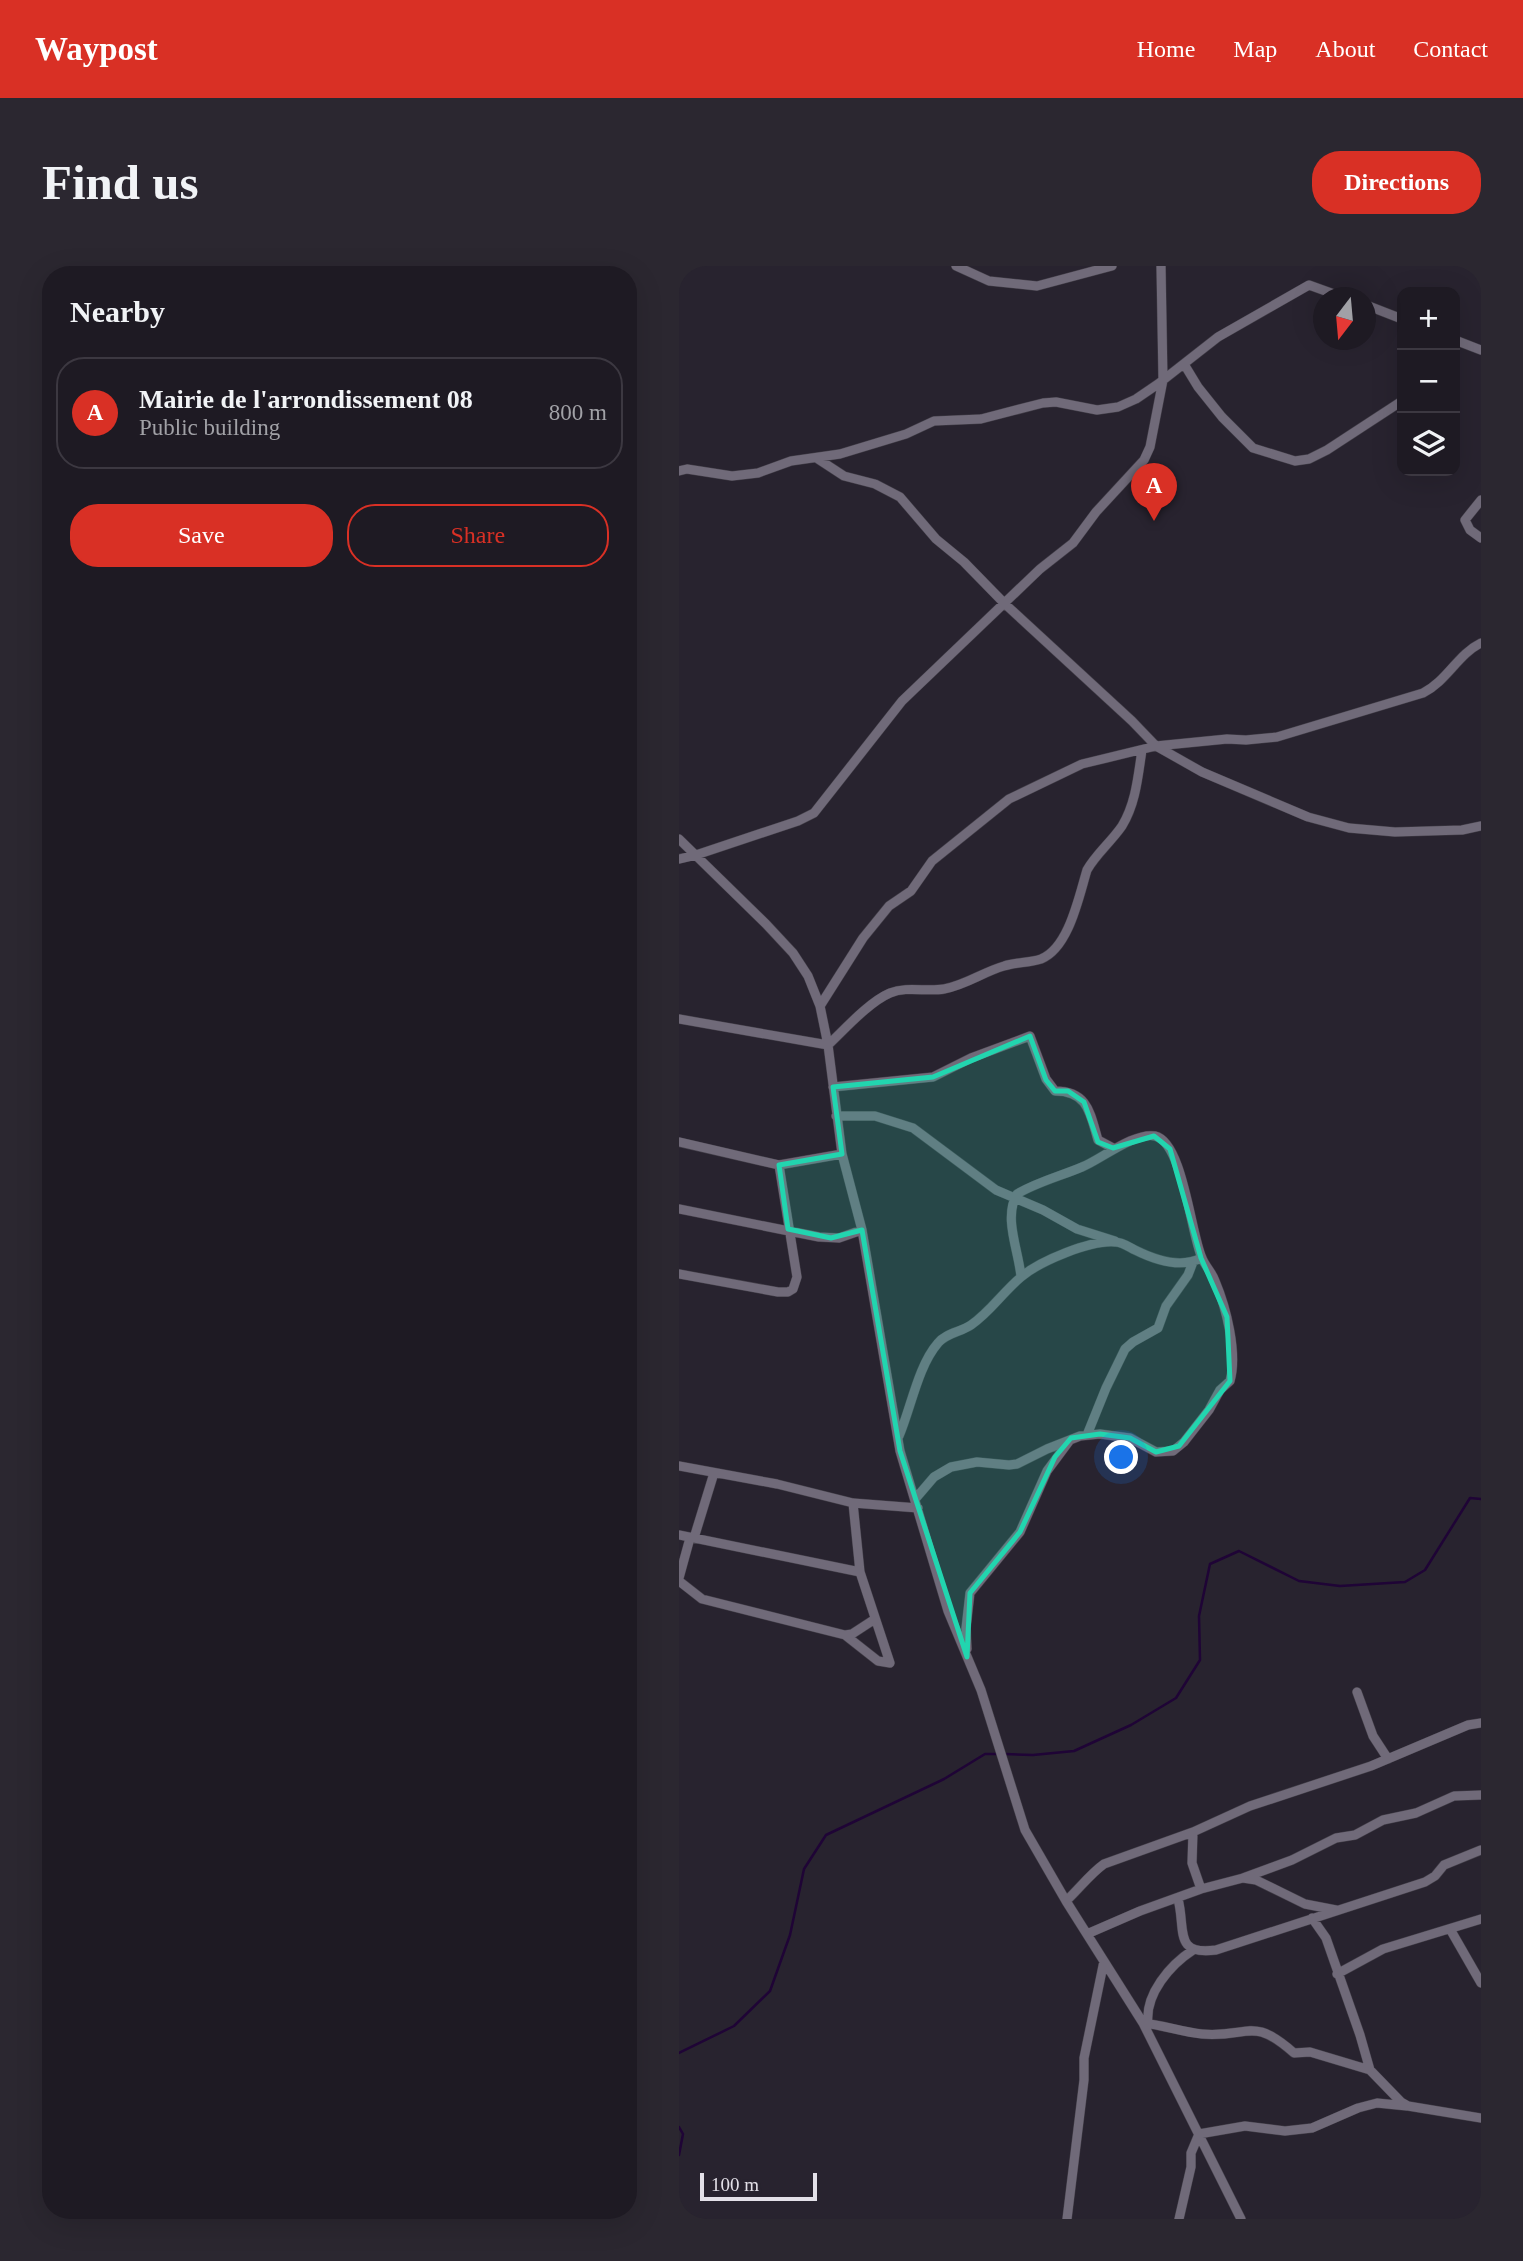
<!DOCTYPE html>
<meta charset="utf-8">
<style>
body{margin:0;font-family:"Times New Roman",serif;background:#2b2730;color:#f1f3f6}
.controls{position:absolute;right:21px;top:21px;display:grid;overflow:hidden;border-radius:14px;box-shadow:0 7px 28px #0002}
.controls button{width:63px;height:63px;display:grid;place-items:center;padding:0;border:0;border-bottom:2px solid #3c3841;background:#1e1a23;color:#f1f3f6;font:35px sans-serif}
.compass{position:absolute;left:634px;top:21px;width:63px;height:63px;border-radius:50%;background:#1e1a23;box-shadow:0 7px 28px #0002;rotate:196deg}
.scale{position:absolute;left:21px;bottom:18px;width:117px;box-sizing:border-box;padding-left:7px;border:4px solid #e3e0e8;border-top:0;font-size:19px;line-height:24px;white-space:nowrap;color:#e3e0e8;-webkit-text-stroke:5px #28232f;paint-order:stroke}
.you{position:absolute;left:443px;top:1192px;width:24px;height:24px;margin:-18px;border:5px solid #fff;border-radius:50%;background:#1a73e8;box-shadow:0 0 0 10px #1a73e833}
.badge{display:grid;place-items:center;width:46px;height:46px;border-radius:50%;background:#d93025;color:#fff;font-size:23px;font-weight:700}
.pin{position:absolute;translate:-50% -58px;filter:drop-shadow(0 2px 4px #0008)}
.pin::after{content:'';position:absolute;top:37px;width:24px;height:21px;background:inherit;clip-path:polygon(0 0,100% 0,50% 100%)}
.list{margin:0;padding:0;list-style:none}
h2{display:flex;justify-content:space-between;align-items:center;height:91px;margin:0;padding:0 28px;font-size:30px}
h2 small{font-size:23px;font-weight:400;color:#a1a1a6}
.list li{display:grid;grid-template-columns:46px 1fr auto;gap:21px;align-items:center;box-sizing:border-box;height:112px;margin:0 14px 14px;padding:0 14px;border:2px solid #3c3841;border-radius:28px}
.list b{display:block;font-size:26px;white-space:nowrap}
.list p{margin:0;font-size:23px;white-space:nowrap;color:#a1a1a6}
.list em{font-size:23px;font-style:normal;color:#a1a1a6}
.actions{display:flex;gap:14px;padding:21px 28px}
.actions a{flex:1;padding:16px 0;border:2px solid #d93025;border-radius:28px;text-align:center;font-size:24px;color:#d93025}
.actions .main{background:#d93025;color:#fff}
.icon{flex:none;width:38px;height:38px;fill:none;stroke:currentColor;stroke-width:2;stroke-linecap:round;stroke-linejoin:round}
.map{position:relative;flex:none;width:802px;height:1953px;overflow:hidden;border-radius:28px}
header{display:flex;align-items:center;gap:42px;box-sizing:border-box;height:98px;padding:0 35px;background:#d93025;color:#fff}
header strong{font-size:33px}
nav{display:flex;gap:38px;margin-inline-start:auto;font-size:24px}
.intro{display:flex;align-items:center;justify-content:space-between;box-sizing:border-box;height:168px;padding:0 42px}
h1{margin:0;font-size:49px}
.button{padding:18px 32px;border-radius:28px;background:#d93025;color:#fff;font-size:24px;font-weight:700}
main{display:flex;gap:42px;padding:0 42px}
aside{flex:1;background:#1e1a23;border-radius:28px;box-shadow:0 7px 28px #0002}
.map>svg:first-child{display:block}
.lines{fill:none;stroke-linecap:round;stroke-linejoin:round}
.stream{stroke:#1f0436;stroke-width:2.5}
.street-casing{stroke:#433f49;stroke-width:10}
.street{stroke:#706a79;stroke-width:9}
.marked{fill:#22d5af;fill-opacity:0.2;stroke:#22d5af;stroke-width:5;stroke-linejoin:round}
</style>
<header>
<strong>Waypost</strong>
<nav><a>Home</a><a>Map</a><a>About</a><a>Contact</a></nav>
</header>
<div class="intro"><h1>Find us</h1><a class="button">Directions</a></div>
<main>
<aside>
<h2>Nearby<small></small></h2>
<ul class="list">
<li><span class="badge">A</span><div><b>Mairie de l'arrondissement 08</b><p>Public building</p></div><em>800 m</em></li>
</ul>
<div class="actions"><a class="main">Save</a><a>Share</a></div>
</aside>
<div class="map">
<svg width="802" height="1953" viewBox="0 0 802 1953">
<rect width="100%" height="100%" fill="#28232f"/>
<g class="lines">
<path class="stream" d="M326,1488l28,1 41,-4 57,-26 45,-27 24,-38 -1,-44 11,-52 29,-13 60,30 41,5 65,-4 20,-12 45,-72 11,1
M0,1787l55,-27 36,-35 20,-56 14,-66 22,-34 118,-56 41,-25h14
M0,1861l4,7 -4,21"/>
<defs>
<path id="street" d="M277,0l33,15 48,5 75,-20
M687,39l36,14
M776,74l26,10
M505,98l14,23 24,30 31,31 42,13 14,-2 18,-9 75,-49
M139,193l26,17 31,8 25,13 36,42 28,23 41,42 127,117 24,25 46,26 106,45 41,11 46,4 67,-2 19,-4
M0,205l8,-2 45,7 26,-3 33,-12 49,-7 66,-20 28,-13 47,-2 62,-16 13,-1 41,8 21,-3 18,-8 22,-15 60,-47 91,-52 36,13
M802,234l-16,20 5,10 11,8
M0,573l87,85 27,29 15,23 12,30 8,39 14,109 20,76 38,221 48,160 33,79 44,140 41,71 77,122 98,196
M0,593l17,-4 102,-34 16,-8 88,-112 138,-132 33,-26 23,-31 48,-52 6,-13 13,-67 -2,-114
M141,740l43,-68 26,-32 22,-15 21,-30 77,-62 73,-35 74,-18 71,-7 19,1 31,-3 146,-44c24,-12 35,-39 58,-50
M0,753l149,26c17,-16 41,-43 62,-52 17,-7 36,-1 54,-4 22,-4 39,-17 60,-23 12,-4 25,-3 37,-7 28,-11 38,-63 46,-89 9,-16 24,-28 35,-44 14,-23 16,-50 20,-76
M154,821l100,-10 38,-19 59,-22 16,43 9,12c33,0 35,22 43,49l15,8
M157,850h39l38,12 83,62 47,20 34,19 38,12
M0,876l100,23 63,-11
M0,943l140,28 20,1 23,-8
M0,1008l99,18h10l5,-3 4,-12 -18,-112
M408,1169l19,-47 19,-39 8,-7 25,-14 8,-22 22,-31 5,-13
M220,1170c12,-28 19,-70 39,-93 8,-10 23,-11 33,-18 19,-13 32,-33 50,-48 19,-16 69,-37 94,-35 7,0 14,5 20,8 20,10 45,19 66,8
M0,1200l98,18 76,19 65,5
M237,1232l18,-21 17,-10 26,-5 32,3 8,-1 30,-15 33,-13 20,-2 30,4 26,14 17,-1 11,-9 25,-32 11,-20 10,-9c8,-28 -4,-74 -15,-100 -3,-9 -10,-15 -13,-23 -11,-23 -19,-116 -47,-122 -21,-4 -55,24 -73,31 -21,9 -45,15 -65,27 -14,24 2,57 4,83
M0,1269l181,37
M15,1272l20,-65
M0,1312l11,-40
M0,1315l23,18 143,36 7,-1 23,-15
M166,1369l33,26 12,2 -30,-91 -7,-69
M288,1383l-1,-21 4,-35 50,-61 27,-61 23,-31
M678,1426l16,44 15,23
M564,1612l49,-18 44,-22 19,-3 28,-15 33,-7 38,-17 27,-1
M522,1623l42,-11 13,2 49,24 31,6
M499,1633c8,30 -5,57 38,51l209,-68 10,-6 9,-11 37,-15
M387,1635c13,-12 24,-27 38,-37l89,-32 57,-26 121,-40 97,-41 13,-2
M633,1652l14,20 34,97 10,35
M771,1663l31,54
M408,1668l53,-23 61,-22 -9,-26 1,-31
M658,1708l46,-25 98,-30
M464,1757c20,2 39,9 59,11 48,4 49,-19 92,19l16,-1 60,18 31,32 7,4 73,12
M469,1757c-3,-29 22,-58 45,-73
M388,1953l17,-139v-22l20,-97
M500,1953l12,-52v-14l8,-19 46,-8 40,5 27,-3 46,-20 19,-5 30,3"/>
</defs>
<use href="#street" class="street-casing"/>
<use href="#street" class="street"/>
</g>
<path class="marked" d="M351,770l16,44 9,11h13l16,11 14,40 15,6 41,-12 16,13 31,109 26,59 3,64 -51,65 -23,6 -26,-14 -30,-4 -29,4 -16,19 -35,75 -50,61 -3,64 -67,-206 -38,-221 -31,8 -43,-9 -9,-64 63,-11 -9,-67 100,-10z"/>
</svg>
<div class="controls">
<button>+</button>
<button>−</button>
<button><svg class="icon" aria-label="layers" viewBox="0 0 24 24"><path d="M12 4l9 5-9 5-9-5zM3 14l9 5 9-5"/></svg></button>
</div>
<svg class="compass" viewBox="-18 -18 36 36"><path d="M0-13l5 13h-10z" fill="#e53935"/><path d="M0 13l5-13h-10z" fill="#a1a1a6"/></svg>
<div class="scale">100 m</div>
<div class="you"></div>
<div class="pin badge" style="left:475px;top:255px">A</div>
</div>
</main>
